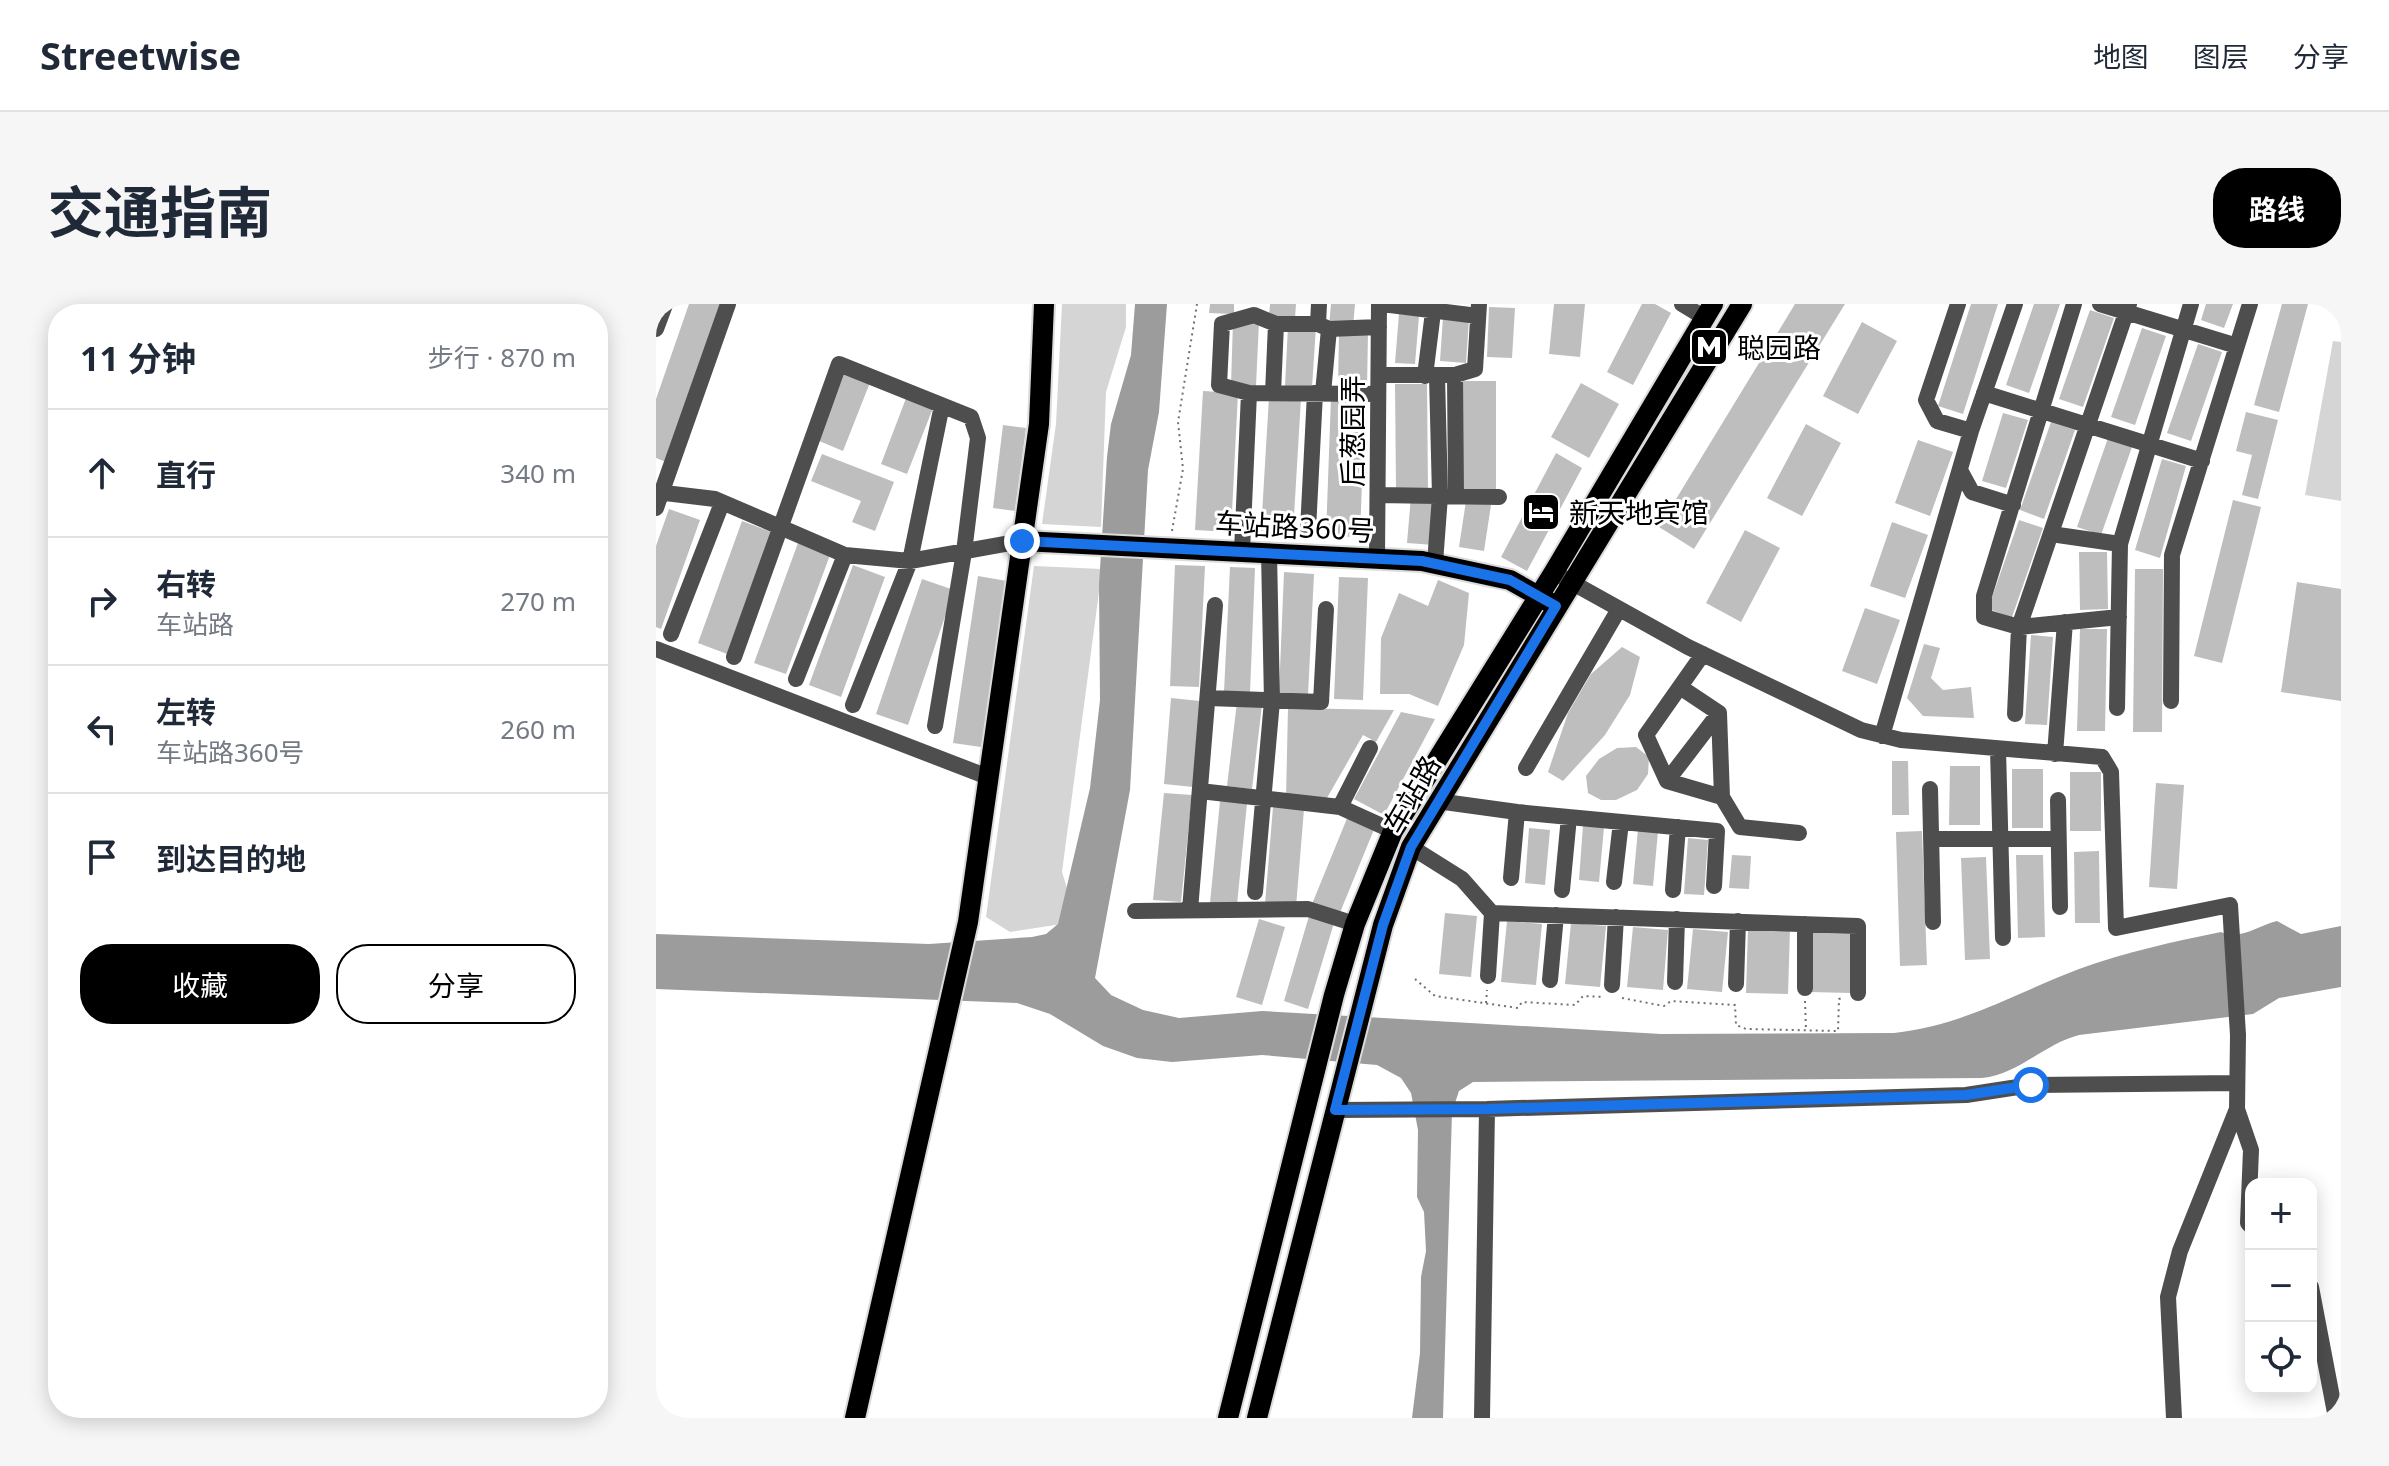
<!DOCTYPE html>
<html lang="zh">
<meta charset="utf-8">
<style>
body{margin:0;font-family:"Noto Sans","Noto Sans SC",sans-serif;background:#f6f6f7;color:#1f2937}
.controls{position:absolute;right:24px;bottom:24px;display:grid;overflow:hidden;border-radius:16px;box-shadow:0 4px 20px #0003}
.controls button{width:72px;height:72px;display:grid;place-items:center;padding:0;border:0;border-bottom:2px solid #e0e1e3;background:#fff;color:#1f2937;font:40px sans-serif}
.stop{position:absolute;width:24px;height:24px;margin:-18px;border:6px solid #1a73e8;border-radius:50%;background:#fff}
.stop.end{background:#1a73e8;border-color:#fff;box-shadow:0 2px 8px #0008}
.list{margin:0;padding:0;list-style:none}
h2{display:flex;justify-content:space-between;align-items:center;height:104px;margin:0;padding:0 32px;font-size:34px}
h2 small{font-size:26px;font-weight:400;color:#747a83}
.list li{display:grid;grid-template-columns:52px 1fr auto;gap:24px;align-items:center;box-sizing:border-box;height:128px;padding:0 32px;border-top:2px solid #e0e1e3}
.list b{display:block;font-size:30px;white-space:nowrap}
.list p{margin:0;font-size:26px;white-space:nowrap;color:#747a83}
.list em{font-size:26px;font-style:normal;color:#747a83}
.actions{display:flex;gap:16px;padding:24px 32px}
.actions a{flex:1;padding:18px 0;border:2px solid #000;border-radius:32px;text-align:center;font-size:28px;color:#000}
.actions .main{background:#000;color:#fff}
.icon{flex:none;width:44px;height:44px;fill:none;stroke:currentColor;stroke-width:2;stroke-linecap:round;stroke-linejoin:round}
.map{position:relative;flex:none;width:1685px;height:1114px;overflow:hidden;border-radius:32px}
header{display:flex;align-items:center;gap:48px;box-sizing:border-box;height:112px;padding:0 40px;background:#fff;border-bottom:2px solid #e0e1e3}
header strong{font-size:38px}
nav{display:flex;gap:44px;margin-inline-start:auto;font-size:28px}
.intro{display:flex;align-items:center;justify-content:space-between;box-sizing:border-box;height:192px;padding:0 48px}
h1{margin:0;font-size:56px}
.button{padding:20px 36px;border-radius:32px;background:#000;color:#fff;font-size:28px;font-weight:700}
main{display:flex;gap:48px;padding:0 48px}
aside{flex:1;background:#fff;border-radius:32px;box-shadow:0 4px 20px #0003}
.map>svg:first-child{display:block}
.green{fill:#d5d5d5}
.water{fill:#9c9c9c}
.building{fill:#bebebe}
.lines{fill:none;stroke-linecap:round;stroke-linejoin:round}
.major-casing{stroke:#dbdbdb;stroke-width:24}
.path{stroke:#707070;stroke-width:2;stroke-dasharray:2 4;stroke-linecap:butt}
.minor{stroke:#4e4e4e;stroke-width:16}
.major{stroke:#000;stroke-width:20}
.route{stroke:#1a73e8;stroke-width:10}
.labels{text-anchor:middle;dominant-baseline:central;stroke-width:6;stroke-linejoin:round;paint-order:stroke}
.poi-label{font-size:28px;fill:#000;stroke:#fff;text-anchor:start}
.street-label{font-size:28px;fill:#000;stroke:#fff}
</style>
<header>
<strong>Streetwise</strong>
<nav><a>地图</a><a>图层</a><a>分享</a></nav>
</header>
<div class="intro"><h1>交通指南</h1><a class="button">路线</a></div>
<main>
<aside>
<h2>11 分钟<small>步行 · 870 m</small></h2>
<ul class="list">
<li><svg class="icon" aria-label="ahead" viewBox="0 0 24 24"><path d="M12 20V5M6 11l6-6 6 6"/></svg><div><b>直行</b></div><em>340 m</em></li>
<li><svg class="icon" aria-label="right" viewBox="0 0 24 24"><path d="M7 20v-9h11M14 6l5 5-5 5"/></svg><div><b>右转</b><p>车站路</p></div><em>270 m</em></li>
<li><svg class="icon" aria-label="left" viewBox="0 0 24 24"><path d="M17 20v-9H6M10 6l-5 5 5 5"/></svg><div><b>左转</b><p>车站路360号</p></div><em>260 m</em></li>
<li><svg class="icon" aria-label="arrive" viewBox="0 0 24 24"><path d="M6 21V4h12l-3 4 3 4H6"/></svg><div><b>到达目的地</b></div></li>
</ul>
<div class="actions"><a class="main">收藏</a><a>分享</a></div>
</aside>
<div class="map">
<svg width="1685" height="1114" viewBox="0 0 1685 1114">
<rect width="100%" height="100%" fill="#fff"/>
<path class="green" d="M406,0h64v23l-20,65 -5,135 -59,-3 14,-100z
M1677,37l8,1v159l-36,-6z
M378,262l68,3 -40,303 9,29 -9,23 -52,8 -24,-15z"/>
<path class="water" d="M479,0h32l-8,108 -11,58 -18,320 -35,188 16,17 32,15 36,8 83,-7 399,23 233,-1c68,-7 122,-40 185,-64 46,-17 94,-27 142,-37 19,9 38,-7 56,-11l24,13 40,-8v61l-62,11 -26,16 -174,21c-35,9 -60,39 -97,43l-509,4 -14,9 -7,21 -9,306h-31l8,-65 1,-76 5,-26 -2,-39 -7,-15 1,-67 -7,-37 -10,-15 -24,-13 -115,-10 -90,7 -35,-4 -34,-12 -53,-32 -33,-11 -361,-14v-55l273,10 103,-7 14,-3 12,-10 32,-136 10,-88 -1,-115 8,-128 4,-33 20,-69z"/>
<path class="building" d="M33,0h32l-55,158 -10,-4v-59z
M554,0h24v10l-25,-1z
M614,0h26l-1,14 -26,-2z
M675,0h24l-2,23 -24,-1z
M898,0h31l-5,53 -31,-3z
M986,0h13l16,9 -38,72 -26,-13z
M1139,0h50l-151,245 -35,-22z
M1315,0h27l-35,110 -25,-8z
M1378,0h26l-31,89 -23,-8z
M1550,0h27l-9,24 -23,-8z
M1626,0h26l-29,108 -25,-7z
M833,3l26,1 -3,50 -25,-1z
M1434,6l24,8 -31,89 -24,-8z
M743,10l20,2 -4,48 -20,-1z
M787,13l26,2 -3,44 -26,-2z
M577,17l26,1 -3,64 -25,-1z
M1206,18l35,19 -39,73 -35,-18z
M632,22l28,1 -4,60 -27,-1z
M1486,24l24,8 -31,89 -24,-8z
M683,29h29l-1,56 -29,-1z
M1542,40l24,8 -31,89 -24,-8z
M189,65l26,11 -28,71 -26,-11z
M807,77h33v108h-33z
M925,79l38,21 -30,54 -38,-21z
M739,80h32l1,106h-32z
M547,87l35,2 -7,139 -36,-2z
M252,89l27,10 -28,71 -26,-10z
M613,93l32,1 -8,135 -32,-2z
M675,93l34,1 -5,139 -34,-1z
M1590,108l32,8 -20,79 -16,-4 10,-40 -16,-4z
M1347,109l25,7 -22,68 -24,-7z
M1395,118l24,8 -31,89 -24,-9z
M1150,120l35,19 -39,73 -35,-18z
M347,121l23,3 -11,83 -22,-3z
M1452,134l24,9 -31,88 -24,-8z
M1262,136l35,12 -23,64 -35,-13z
M900,149l26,15 -55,103 -26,-14z
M166,150l72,28 -19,49 -23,-9 9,-21 -50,-20z
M1506,155l24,7 -26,92 -25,-8z
M755,192l26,2 -3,47 -27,-2z
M1577,196l28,7 -39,156 -28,-7z
M810,197l25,4 -7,46 -25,-4z
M13,205l31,11 -39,109 -5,-2v-81z
M1363,216l24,8 -31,89 -24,-8z
M86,217l29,11 -44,122 -29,-11z
M1236,218l36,13 -23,63 -35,-12z
M1089,226l35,18 -39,74 -35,-19z
M142,239l32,12 -44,119 -32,-11z
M1423,248h28l1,57 -28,1z
M197,261l32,12 -44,120 -32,-12z
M519,261l30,1 -6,121 -29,-1z
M574,263l25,1 -5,125 -26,-1z
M1479,265h28l-1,163h-29z
M628,268l30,2 -6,121 -29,-2z
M322,272l29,5 -26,166 -28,-4z
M683,273l29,1 -5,122 -29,-1z
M266,275l32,11 -46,135 -32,-11z
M782,276l31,13 -5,52 -26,61 -29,-12h-29l1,-56 18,-45 29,13z
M1641,278l44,7v112l-60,-9z
M1209,304l35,12 -23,64 -35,-13z
M1424,325h27l-2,102h-28z
M1375,331l22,2 -6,88 -22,-1z
M1268,340l16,4 -9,30 12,12 28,-3 3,31 -51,-2 -16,-18z
M966,343l18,10 -10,38 -25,40 -42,46 -15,-9 20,-59 23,-39z
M515,394l29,3 -7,86 -29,-3z
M581,398l25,3 -10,84 -25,-3z
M632,404l106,2 -18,32 -13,-7 -36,63h-41z
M745,408l34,7 -51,96 -30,-16z
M980,443l13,10 -1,17 -11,16 -21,10h-15l-13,-7 -2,-17 13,-17 18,-11z
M1236,457h16l1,54h-17z
M1294,462h30v59h-31z
M1356,465h31v59h-31z
M1414,468h31v59h-31z
M1500,479l28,2 -7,104 -28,-2z
M508,489l28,2 -11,107 -28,-2z
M564,497l27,2 -10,102 -27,-2z
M617,503l31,2 -8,98 -31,-3z
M692,512l27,11 -36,88 -27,-11z
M927,521l21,2 -5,55 -20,-2z
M873,524l21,2 -5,55 -20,-2z
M982,525l20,2 -5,55 -20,-2z
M1266,527l5,134 -27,1 -4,-134z
M1032,534l20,2 -4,55 -20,-1z
M1443,547l1,72h-25l-1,-71z
M1076,551l19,1 -2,33 -20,-1z
M1360,551h27l2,82 -27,1z
M1330,553l4,102 -25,1 -4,-102z
M789,609l32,3 -6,61 -32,-3z
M653,612l25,7 -26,86 -24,-8z
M603,615l26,8 -23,78 -26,-8z
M851,617l35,3 -6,61 -35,-3z
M915,619l35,3 -6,61 -35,-3z
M977,623l35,3 -5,60 -36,-3z
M1156,623l41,1 -2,65 -42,-1z
M1092,624l42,1 -2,65 -42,-1z
M1037,625l35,3 -6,60 -35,-3z"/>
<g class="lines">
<defs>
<path id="major" d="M366,237l400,20 88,19 39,22
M199,1114l113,-496 71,-498 5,-120
M572,1114l106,-423 21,-71 38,-93 161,-259 159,-268
M601,1114l126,-493 28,-78 331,-543"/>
</defs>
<use href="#major" class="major-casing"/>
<path class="path" d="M516,227l11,-62 -5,-47 19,-118
M759,675l20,17 83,12 4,-6 53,3 8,-9 21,1
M966,694l42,8 7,-5 64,4 1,20 10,4 92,2 1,-32 3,-1
M1149,697l1,29
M830,699l1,-13"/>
<path class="minor" d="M726,0l96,12
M1026,0l23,14
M1302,0l-32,96 11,21 34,10
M1418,0l-90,292v21l35,10 100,-10
M1444,0l137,42
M662,20l1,-20
M0,25l9,-24
M723,71h76l20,-6 4,-65
M799,71l1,121
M769,72l9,-72
M593,89l-30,-8 3,-61 32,-9 22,9h42l11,5 50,-2
M617,89l3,-69
M667,89l6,-64
M1328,89l218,68
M1304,166l12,22 41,13
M0,188l59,7 130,56 65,6 112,-20
M722,191l121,2
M0,204l72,-204
M652,226l7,-137
M1395,230l69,10
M586,247l7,-158 129,1
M721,254l2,-254
M779,259l5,-67 -3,-120
M906,273l126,70 173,83 40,10 201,17 9,15 5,156 114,-23 8,130 -1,74 -57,142 -12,46 6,121
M15,330l51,-131
M0,345l332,128
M78,353l105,-293 132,53 7,21 -14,114 -29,174
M140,375l49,-124
M1024,383l39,26 3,84 -55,-16 52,-68
M552,394l113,4 5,-93
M1515,397l1,-146 78,-251
M197,401l57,-144 32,-156
M1461,404l3,-164 71,-240
M1359,410l4,-87 110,-323
M1226,432l89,-305 44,-127
M1342,445l5,189
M1399,450l10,-132
M870,464l93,-159
M1011,477l-21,-46 57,-81
M1274,485l3,133
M544,487l140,16 53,24
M1066,493l18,30 59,6
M1402,496l2,107
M781,497l80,11 200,19 -3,55
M684,503l30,-59
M1275,535h127
M755,543l51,32 30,34 366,13v67
M855,574l6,-66
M958,578l7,-60
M906,586l7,-73
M1017,586l5,-63
M599,588l17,-191 -3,-148
M534,606l25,-305
M479,607l173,-2 47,15
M1149,620v64
M832,672l4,-63
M894,676l6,-65
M1019,678l2,-63
M1080,680l2,-63
M956,681l4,-68
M1581,805l14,41 -3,73 3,3
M679,806l152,-1 479,-14 65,-10 206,-2
M1655,983l25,131
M826,1114l5,-309"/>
<use href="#major" class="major"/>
</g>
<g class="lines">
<path class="route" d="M366,237l400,20 88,19 46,26 -145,241 -28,78 -48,185 152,-1 479,-14 65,-10"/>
</g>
<defs>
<symbol id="metro-square" viewBox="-11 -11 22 22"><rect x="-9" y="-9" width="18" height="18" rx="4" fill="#000" stroke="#fff"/><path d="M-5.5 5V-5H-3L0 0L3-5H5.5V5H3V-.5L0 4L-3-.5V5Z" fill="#fff"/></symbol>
<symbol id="hotel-square" viewBox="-11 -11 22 22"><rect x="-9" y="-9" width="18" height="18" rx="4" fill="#000" stroke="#fff"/><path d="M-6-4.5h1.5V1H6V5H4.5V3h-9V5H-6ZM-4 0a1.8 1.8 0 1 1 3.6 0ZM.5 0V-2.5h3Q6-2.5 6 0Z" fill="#fff"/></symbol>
</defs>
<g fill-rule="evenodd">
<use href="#metro-square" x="1031" y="21" width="44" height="44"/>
<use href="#hotel-square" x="863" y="186" width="44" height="44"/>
</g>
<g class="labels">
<g class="poi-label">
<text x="1081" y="43">聪园路</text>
<text x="913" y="208">新天地宾馆</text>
</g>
<g class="street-label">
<text transform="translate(696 127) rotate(-90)">后葱园弄</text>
<text transform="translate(639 222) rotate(3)">车站路360号</text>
<text transform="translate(755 490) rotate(-60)">车站路</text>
</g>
</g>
</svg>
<div class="controls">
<button>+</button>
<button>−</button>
<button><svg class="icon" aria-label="locate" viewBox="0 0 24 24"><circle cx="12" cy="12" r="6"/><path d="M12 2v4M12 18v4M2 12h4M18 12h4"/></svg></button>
</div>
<div class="stop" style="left:1375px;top:781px"></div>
<div class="stop end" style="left:366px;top:237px"></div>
</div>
</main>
